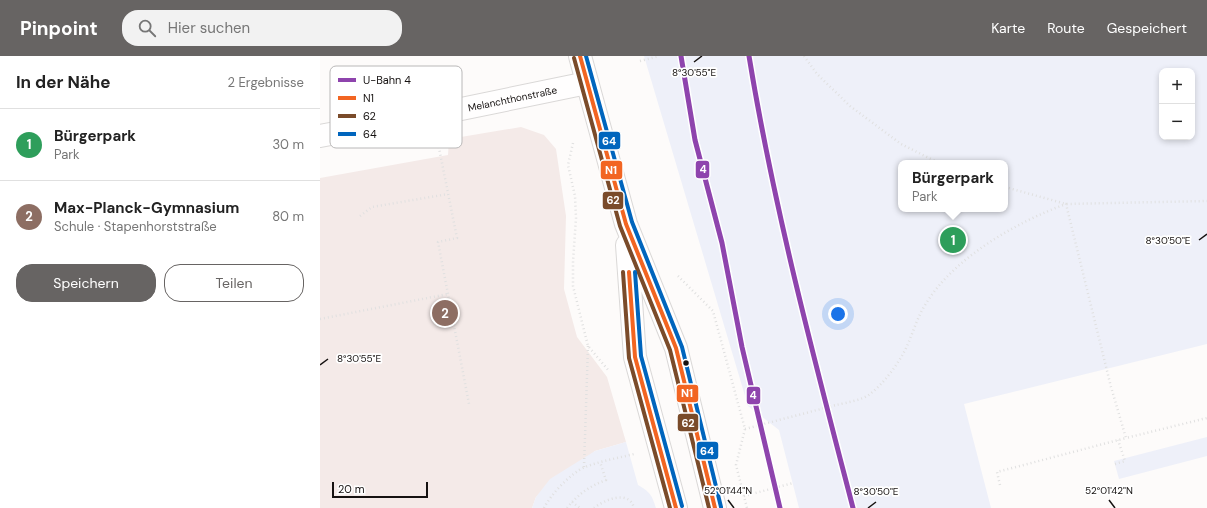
<!DOCTYPE html>
<html lang="de">
<meta charset="utf-8">
<style>
body{margin:0;font-family:"DM Sans",sans-serif;background:#f2f2f2;color:#222}
.controls{position:absolute;right:12px;top:12px;display:grid;overflow:hidden;border-radius:8px;box-shadow:0 2px 6px #0003}
.controls button{width:36px;height:36px;display:grid;place-items:center;padding:0;border:0;border-bottom:1px solid #e0e0e0;background:#fff;color:#222;font:20px sans-serif}
.scale{position:absolute;left:12px;bottom:10px;width:96px;box-sizing:border-box;padding-left:4px;border:2px solid #161211;border-top:0;font-size:11px;line-height:14px;white-space:nowrap;color:#161211;-webkit-text-stroke:3px #fff;paint-order:stroke}
.you{position:absolute;left:518px;top:258px;width:14px;height:14px;margin:-10px;border:3px solid #fff;border-radius:50%;background:#1a73e8;box-shadow:0 0 0 6px #1a73e833}
.badge{display:grid;place-items:center;width:26px;height:26px;border-radius:50%;background:#676463;color:#fff;font-size:13px;font-weight:700}
.pin{position:absolute;translate:-50% -50%;border:2px solid #fff;box-shadow:0 1px 4px #0006}
.popup{position:absolute;left:578px;top:104px;width:110px;height:52px;box-sizing:border-box;display:grid;place-content:center;border-radius:8px;background:#fff;filter:drop-shadow(0 1px 3px #0005);font-size:13px;white-space:nowrap;color:#767676}
.popup b{font-size:15px;color:#222}
.popup::after{content:'';position:absolute;left:50%;top:100%;margin-left:-8px;border:8px solid transparent;border-top-color:#fff}
.list{margin:0;padding:0;list-style:none}
h2{display:flex;justify-content:space-between;align-items:center;height:52px;margin:0;padding:0 16px;font-size:17px}
h2 small{font-size:13px;font-weight:400;color:#767676}
.list li{display:grid;grid-template-columns:26px 1fr auto;gap:12px;align-items:center;box-sizing:border-box;height:72px;padding:0 16px;border-top:1px solid #e0e0e0}
.list b{display:block;font-size:15px;white-space:nowrap}
.list p{margin:0;font-size:13px;white-space:nowrap;color:#767676}
.list em{font-size:13px;font-style:normal;color:#767676}
.actions{display:flex;gap:8px;padding:12px 16px}
.actions a{flex:1;padding:9px 0;border:1px solid #676463;border-radius:16px;text-align:center;font-size:14px;color:#676463}
.actions .main{background:#676463;color:#fff}
.icon{flex:none;width:22px;height:22px;fill:none;stroke:currentColor;stroke-width:2;stroke-linecap:round;stroke-linejoin:round}
.map{position:relative;flex:none;width:887px;height:452px;overflow:hidden}
header{display:flex;align-items:center;gap:24px;box-sizing:border-box;height:56px;padding:0 20px;background:#676463;color:#fff}
header strong{font-size:19px}
nav{display:flex;gap:22px;margin-inline-start:auto;font-size:14px}
.search{width:280px;height:36px;background:#f2f2f2;display:flex;align-items:center;gap:10px;box-sizing:border-box;padding:0 14px;border-radius:16px;color:#767676;font-size:15px}
main{display:flex}
aside{flex:1;background:#fff}
.map>svg:first-child{display:block}
.built{fill:#f4eae8}
.green{fill:#eef0f9;fill-rule:evenodd}
.lines{fill:none;stroke-linecap:round;stroke-linejoin:round}
.minor-casing{stroke:#dad8d7;stroke-width:24}
.major-casing{stroke:#dad8d7;stroke-width:24}
.path{stroke:#e0e0e0;stroke-width:2.5;stroke-dasharray:1 3;stroke-linecap:butt}
.minor{stroke:#fffefe;stroke-width:22}
.major{stroke:#fffefe;stroke-width:22}
.bus-1-casing{stroke:#fff;stroke-width:7}
.bus-2-casing{stroke:#fff;stroke-width:7}
.bus-3-casing{stroke:#fff;stroke-width:7}
.bus-1{stroke:#f26522;stroke-width:4}
.bus-2{stroke:#7a4b2a;stroke-width:4}
.bus-3{stroke:#0065bd;stroke-width:4}
.metro-1-casing{stroke:#fff;stroke-width:8}
.metro-1{stroke:#8e44ad;stroke-width:5}
.ticks{fill:none;stroke:#161211;stroke-width:1.5}
.bus-dot{fill:#161211;stroke:#fff;stroke-width:1.5}
.labels{text-anchor:middle;dominant-baseline:central;stroke-width:3.5;stroke-linejoin:round;paint-order:stroke}
.street-label{font-size:10px;fill:#161211;stroke:#fff}
.key{fill:#fff;stroke:#b9b8b8;stroke-width:1}
.key-label{font-size:11px;fill:#161211}
.ticks-label{font-size:10px;text-anchor:middle;fill:#161211;stroke:#fff;stroke-width:3.5;stroke-linejoin:round;paint-order:stroke}
.line-badge{stroke:#fff;stroke-width:1.5}
.badge-label{font-size:11px;text-anchor:middle;font-weight:bold;fill:#fff}
</style>
<header>
<strong>Pinpoint</strong>
<div class="search"><svg class="icon" aria-label="search" viewBox="0 0 24 24"><circle cx="10" cy="10" r="6"/><path d="M15 15l6 6"/></svg>Hier suchen</div>
<nav><a>Karte</a><a>Route</a><a>Gespeichert</a></nav>
</header>
<main>
<aside>
<h2>In der Nähe<small>2 Ergebnisse</small></h2>
<ul class="list">
<li><span class="badge" style="background:#2e9e5b">1</span><div><b>Bürgerpark</b><p>Park</p></div><em>30 m</em></li>
<li><span class="badge" style="background:#8d6e63">2</span><div><b>Max-Planck-Gymnasium</b><p>Schule · Stapenhorststraße</p></div><em>80 m</em></li>
</ul>
<div class="actions"><a class="main">Speichern</a><a>Teilen</a></div>
</aside>
<div class="map">
<svg width="887" height="452" viewBox="0 0 887 452">
<rect width="100%" height="100%" fill="#fdfbfa"/>
<path class="built" d="M201,71l23,8 12,14 10,67 -2,73 13,48 30,40 19,65 -31,9 -59,46 -4,11h-212v-330l128,-23 1,-16z"/>
<path class="green" d="M324,0h563v288l-243,60 27,104h-192l-20,-78 -31,-24zM842,15h30v66h-30zM581,107h104v46h-104z
M887,381v19l-88,23 -5,-18z
M306,386l12,43c12,7 14,10 18,23h-124l4,-11 14,-18 45,-28z"/>
<g class="lines">
<defs>
<g id="minor">
<path id="s1" d="M0,80l112,-21 155,-32"/>
</g>
<path id="major" d="M260,0l46,168 50,124 39,160
M307,189l8,112 41,151"/>
</defs>
<use href="#minor" class="minor-casing"/>
<use href="#major" class="major-casing"/>
<path class="path" d="M484,0l13,18 33,32 51,38 38,19
M320,5l19,-5
M118,87l19,95 -19,4 31,162
M253,87l-5,22 7,31 1,22 -3,44v24l15,60 21,25
M685,131l61,17 141,-3
M40,160l12,-9 76,-13
M358,220l35,35 32,118 -9,36 11,43
M0,263l128,-25
M425,373c30,-8 61,-16 91,-24 9,-2 27,-5 34,-11 13,-10 25,-26 33,-40 9,-16 13,-36 24,-52 28,-45 90,-80 139,-98l45,183 15,51 81,-20
M795,408l10,-3 -7,-21
M264,411l4,-121
M680,429l-3,-13 129,-34
M424,440l49,-13
M252,446l8,6
M224,452c7,-14 27,-35 41,-41 16,-6 33,-9 49,-13
M247,452c11,-14 23,-22 39,-28l-6,-18
M274,452c10,-8 35,-19 40,0"/>
<use href="#minor" class="minor"/>
<use href="#major" class="major"/>
<defs>
<path id="bus-1" d="M260,0l46,168 50,124 39,160
M309,216l6,85 41,151"/>
<path id="bus-2" d="M254,2l46,168 50,124 39,158
M303,216l6,86 41,150"/>
<path id="bus-3" d="M266,0l46,166 50,125 39,160
M315,216l6,84 41,150"/>
</defs>
<use href="#bus-1" class="bus-1-casing"/>
<use href="#bus-2" class="bus-2-casing"/>
<use href="#bus-3" class="bus-3-casing"/>
<use href="#bus-1" class="bus-1"/>
<use href="#bus-2" class="bus-2"/>
<use href="#bus-3" class="bus-3"/>
<defs>
<path id="metro-1" d="M361,0l14,84 27,103 20,104 38,161
M429,0c25,153 65,302 104,452"/>
</defs>
<use href="#metro-1" class="metro-1-casing"/>
<use href="#metro-1" class="metro-1"/>
</g>
<path class="ticks" d="M374,6l8,-6M879,184l8,-6M0,309l8,-6M408,444l6,8M789,444l6,8M548,452l8,-6"/>
<circle class="bus-dot" cx="366" cy="307" r="3.5"/>
<g class="labels">
<g class="street-label">
<text stroke="none"><textPath href="#s1" startOffset="196">Melanchthonstraße</textPath></text>
</g>
</g>
<rect x="10" y="10" width="132" height="82" rx="6" class="key"/>
<rect x="18" y="22" width="18" height="4" fill="#8e44ad"/>
<rect x="18" y="40" width="18" height="4" fill="#f26522"/>
<rect x="18" y="58" width="18" height="4" fill="#7a4b2a"/>
<rect x="18" y="76" width="18" height="4" fill="#0065bd"/>
<g class="key-label">
<text x="43" y="28">U-Bahn 4</text>
<text x="43" y="46">N1</text>
<text x="43" y="64">62</text>
<text x="43" y="82">64</text>
</g>
<g class="ticks-label">
<text x="374" y="20">8°30'55"E</text>
<text x="848" y="188">8°30'50"E</text>
<text x="39" y="306">8°30'55"E</text>
<text x="408" y="438">52°01'44"N</text>
<text x="789" y="438">52°01'42"N</text>
<text x="556" y="439">8°30'50"E</text>
</g>
<g class="line-badge">
<rect x="278" y="75" width="23" height="19" rx="4" fill="#0065bd"/>
<rect x="375" y="104" width="15" height="19" rx="4" fill="#8e44ad"/>
<rect x="280" y="104" width="23" height="20" rx="4" fill="#f26522"/>
<rect x="282" y="135" width="22" height="19" rx="4" fill="#7a4b2a"/>
<rect x="356" y="328" width="23" height="19" rx="4" fill="#f26522"/>
<rect x="426" y="330" width="15" height="19" rx="4" fill="#8e44ad"/>
<rect x="357" y="357" width="22" height="19" rx="4" fill="#7a4b2a"/>
<rect x="376" y="385" width="23" height="19" rx="4" fill="#0065bd"/>
</g>
<g class="badge-label">
<text x="289" y="89">64</text>
<text x="383" y="117">4</text>
<text x="291" y="118">N1</text>
<text x="293" y="148">62</text>
<text x="367" y="341">N1</text>
<text x="433" y="343">4</text>
<text x="368" y="371">62</text>
<text x="387" y="399">64</text>
</g>
</svg>
<div class="controls">
<button>+</button>
<button>−</button>
</div>
<div class="scale">20 m</div>
<div class="you"></div>
<div class="pin badge" style="left:633px;top:184px;background:#2e9e5b">1</div>
<div class="popup"><b>Bürgerpark</b>Park</div>
<div class="pin badge" style="left:125px;top:257px;background:#8d6e63">2</div>
</div>
</main>
